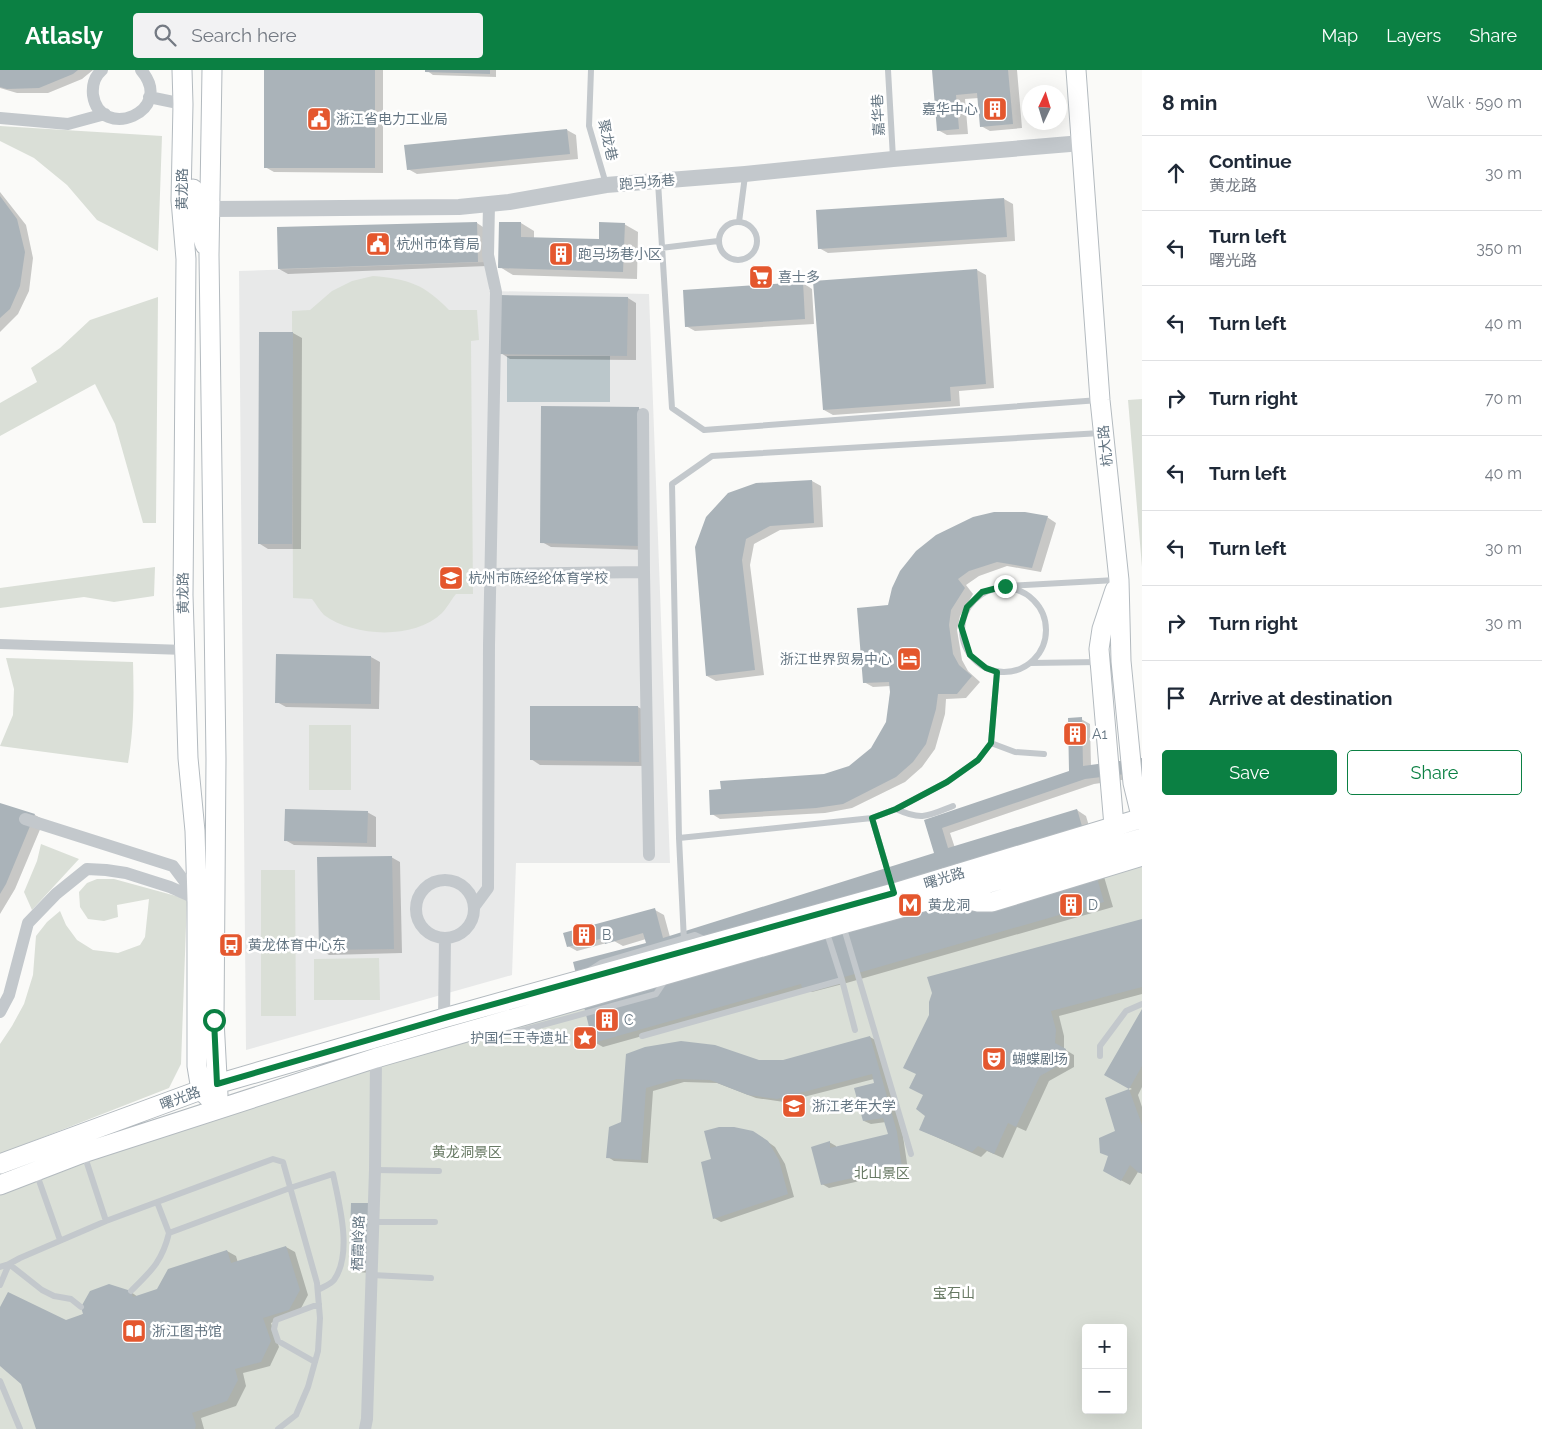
<!DOCTYPE html>
<meta charset="utf-8">
<style>
body{margin:0;font-family:Raleway,"Noto Sans SC",sans-serif;background:#f2f2f3;color:#1f2937}
.controls{position:absolute;right:15px;bottom:15px;display:grid;overflow:hidden;border-radius:5px;box-shadow:0 5px 20px #0002}
.controls button{width:45px;height:45px;display:grid;place-items:center;padding:0;border:0;border-bottom:1px solid #e0e1e3;background:#fff;color:#1f2937;font:25px sans-serif}
.compass{position:absolute;left:1022px;top:15px;width:45px;height:45px;border-radius:50%;background:#fff;box-shadow:0 5px 20px #0002;rotate:4deg}
.stop{position:absolute;width:15px;height:15px;margin:-11px;border:4px solid #0b8043;border-radius:50%;background:#fff}
.stop.end{background:#0b8043;border-color:#fff;box-shadow:0 1px 5px #0008}
.list{margin:0;padding:0;list-style:none}
h2{display:flex;justify-content:space-between;align-items:center;height:65px;margin:0;padding:0 20px;font-size:21px}
h2 small{font-size:16px;font-weight:400;color:#747a83}
.list li{display:grid;grid-template-columns:32px 1fr auto;gap:15px;align-items:center;box-sizing:border-box;height:75px;padding:0 20px;border-top:1px solid #e0e1e3}
.list b{display:block;font-size:19px;white-space:nowrap}
.list p{margin:0;font-size:16px;white-space:nowrap;color:#747a83}
.list em{font-size:16px;font-style:normal;color:#747a83}
.actions{display:flex;gap:10px;padding:15px 20px}
.actions a{flex:1;padding:11px 0;border:1px solid #0b8043;border-radius:5px;text-align:center;font-size:18px;color:#0b8043}
.actions .main{background:#0b8043;color:#fff}
.icon{flex:none;width:28px;height:28px;fill:none;stroke:currentColor;stroke-width:2;stroke-linecap:round;stroke-linejoin:round}
.map{position:relative;flex:none;width:1142px;height:1359px;overflow:hidden}
header{display:flex;align-items:center;gap:30px;box-sizing:border-box;height:70px;padding:0 25px;background:#0b8043;color:#fff}
header strong{font-size:24px}
nav{display:flex;gap:28px;margin-inline-start:auto;font-size:18px}
.search{width:350px;height:45px;background:#f2f2f3;display:flex;align-items:center;gap:12px;box-sizing:border-box;padding:0 18px;border-radius:5px;color:#747a83;font-size:19px}
main{display:flex}
aside{flex:1;background:#fff}
.map>svg:first-child{display:block}
.built{fill:#e8e9e9}
.green{fill:#dadfd7;fill-rule:evenodd}
.water{fill:#bbc7cb}
.shadow{fill:#0003}
.building{fill:#aab3b9}
.lines{fill:none;stroke-linecap:round;stroke-linejoin:round}
.secondary-casing{stroke:#b3babf;stroke-width:21}
.service{stroke:#c3c8cc;stroke-width:6}
.pedestrian{stroke:#c3c8cc;stroke-width:10}
.minor{stroke:#c3c8cc;stroke-width:12}
.tertiary{stroke:#c3c8cc;stroke-width:16}
.secondary{stroke:#fff;stroke-width:19}
.route{stroke:#0b8043;stroke-width:6}
.labels{text-anchor:middle;dominant-baseline:central;stroke-width:5;stroke-linejoin:round;paint-order:stroke}
.poi-label{font-size:14px;fill:#657683;stroke:#fff;text-anchor:start}
.street-label{font-size:14px;fill:#657683;stroke:#fff}
.park-label{font-size:14px;fill:#687a64;stroke:#fff}
</style>
<header>
<strong>Atlasly</strong>
<div class="search"><svg class="icon" aria-label="search" viewBox="0 0 24 24"><circle cx="10" cy="10" r="6"/><path d="M15 15l6 6"/></svg>Search here</div>
<nav><a>Map</a><a>Layers</a><a>Share</a></nav>
</header>
<main>
<div class="map">
<svg width="1142" height="1359" viewBox="0 0 1142 1359">
<rect width="100%" height="100%" fill="#fafaf8"/>
<path class="built" d="M488,192l1,29 160,3 21,569h-154l-4,112 -266,75 -7,-779z"/>
<path class="green" d="M0,56l162,10 -4,115 -61,-31 -30,-35 -33,-27 -34,-17z
M373,206c35,3 51,8 76,34h28l2,30 -8,1 2,253h-17c-5,6 -9,14 -14,19 -28,27 -88,24 -118,2 -4,-4 -8,-11 -12,-16l-19,-1 -1,-287 18,-1 22,-19 20,-10z
M158,227l-2,226h-13l-28,-99 -20,-40 -95,52v-33l37,-21 -6,-14 29,-20 30,-28z
M1142,329v168l-14,-167z
M155,497l-1,29 -40,6 -30,-5 -84,11v-20z
M6,588l127,4c1,35 1,67 -5,101l-128,-17 13,-31 1,-26z
M309,655h42v65h-42z
M1142,759v600h-1142v-255l293,-99zM1086,1258h37v82h-37z
M41,774l38,15 -47,51 -8,-18 13,-31z
M261,800h34l1,146h-35z
M97,809h17l73,20 -6,165 -12,24 -169,66v-110l12,-18 12,-22 9,-29 3,-39 11,-14 13,-11 6,14 11,15 16,10 25,3 22,-8 5,-8 4,-38 -32,6 1,12 -14,4 -16,-2 -8,-12 -1,-15 8,-9z
M379,888l1,42h-66v-41z"/>
<path class="water" d="M507,286h103v46h-103z"/>
<path class="shadow" d="M0,0h93l-11,9 -34,14h-31l-17,-5z
M265,0h118v103l-109,-1 -9,-5z
M426,0h70v7l-63,-2z
M933,0h84l5,58 -32,3 -9,-5 -2,-28 -14,1 3,35 -21,1 -9,-5z
M567,60l9,5 2,24 -161,15 -9,-5z
M0,122l26,33 7,33 -4,33 -11,23 -18,18z
M1004,129l9,5 2,37 -187,12 -9,-5z
M477,153l9,6 1,37 -199,8 -9,-5 -1,-41z
M521,153l13,8v8l66,2 24,-17 14,8 -1,47 -124,-4 -13,-8z
M977,200l9,5 8,113 -35,3 1,15 -127,9 -9,-5z
M803,213l9,6 2,35 -119,7 -9,-5z
M628,228l8,5v57l-126,-1 -9,-6z
M293,263l9,5 -1,211h-33l-8,-5z
M638,338l9,5 1,137 -97,-3 -9,-5z
M812,411l9,5 2,41 -43,3 -26,14 -4,21 14,110 -48,6 -9,-5 50,-191z
M1047,447l9,6 -15,49 -34,-6 -28,10 -13,9 7,9 -13,22 -3,14 5,30 6,11 12,11 -14,16 -20,1 -1,15 -10,35 -13,18 -17,15 -53,26 -27,5 -105,6 -8,-5 138,-47 22,-18 15,-26 4,-37 -18,1 -9,-5 25,-76z
M277,585l94,2 9,5 -1,47 -93,-2 -9,-5z
M638,637l9,5 1,54 -108,-1 -9,-6z
M1081,649l9,5 1,42 51,-7v18l-48,7 -144,49 5,15 122,-38 9,6 27,91 -270,77 -31,8 -5,-2 -204,57 -9,-5 53,-98 -1,-5 -23,7 -9,-5 -37,10 -9,-5 87,-36 9,5 6,22 265,-83 -10,-33 145,-49z
M0,735l35,10 9,5 -29,69 -15,25z
M367,742l9,5v30l-82,-2 -9,-5z
M391,787l9,5 2,91 -73,2 -9,-6z
M1142,851v73l-83,22 5,20v13l10,6v12l-25,14 -23,50 -9,-4 -14,31 -16,-7 -6,6 -60,-27z
M1142,942v75l-4,8 4,12v67l-4,-2 -8,13 -17,-9 4,-44 -11,-33 26,-10 -27,-14z
M870,967l7,4 26,95 5,34 -79,18 -7,-4 7,-42 7,4v2l54,-13 -4,-13 -15,2 -7,-3 12,-37 -2,-5 -90,23 -28,-4 -39,-15 -33,-1 -31,9 -5,72 -34,-2 -6,-4 14,-35 5,-68 132,7h24z
M760,1066l15,11 10,17 9,33 -73,25 -7,-4z
M376,1138l-4,65 -16,-1 -6,-4z
M286,1177l9,5 13,43 -10,19 -27,9 8,24 -9,19 -27,7 3,13 -10,20 -35,12 3,11h-167l-15,-45 -22,-20v-54l66,12 65,-30 7,5 19,-7 70,-39 9,5 2,7z"/>
<path class="building" d="M0,0h78l-5,4 -34,14 -32,1 -7,-2z
M264,0h111v98h-111z
M425,0h65v4l-65,-2z
M932,0h76l5,54 -33,3 -3,-34 -21,2 3,34 -22,2z
M567,59l3,25 -163,16 -3,-25z
M0,126l17,23 8,33 -5,34 -10,23 -10,9z
M1004,128l3,39 -189,12 -2,-39z
M477,152l1,40 -200,7 -1,-42z
M499,152h22v15l78,2v-17l26,1 -2,49 -125,-4z
M977,199l9,115 -36,3 1,14 -128,9 -10,-129z
M803,212l2,37 -120,8 -2,-37z
M500,225l128,2 -1,59 -128,-2z
M259,262h34l-1,212h-34z
M541,336l98,1v139l-99,-3z
M812,410l2,43 -44,3 -24,13 -4,21 13,110 -49,6 -11,-129 11,-30 22,-24 28,-10z
M994,442h31l23,4 -16,52 -35,-6 -28,9 -11,8 7,9 -14,22 -2,15 4,29 6,11 13,11 -15,18h-19l-2,15 -10,35 -13,18 -17,15 -53,27 -27,4 -106,7 -1,-25 12,-1 -1,-8 104,-7 25,-8 22,-18 15,-26 4,-30 -1,-10 -26,1 -6,-75 31,-3 4,-17 8,-17 16,-20 20,-16 37,-18z
M276,584l95,2v48l-96,-1z
M530,636h108l1,56 -109,-2z
M1082,647l1,49 59,-8v14l-57,7 -143,49 6,20 129,-39 27,93 -270,78 -32,8 -1,-4 -208,59 -20,-81 73,-19 -3,-10 -38,11 -1,-6 -37,9 -4,-14 92,-25 8,30 271,-85 -10,-33 145,-49 -1,-53z
M0,733l35,11 -29,70 -6,10z
M285,739l83,2 -1,32 -83,-2z
M392,786l2,93 -75,1 -2,-93z
M1142,849v68l-91,24 5,19 -1,13 11,6 -1,13 -25,14 -24,51 -8,-4 -14,31 -16,-8 -6,6 -53,-22 6,-14 -9,-7 7,-14 -14,-7 7,-14 -13,-6 26,-53v-13l3,-9 -5,-16z
M1142,939v57l-13,23 -25,-14z
M870,966l27,96 5,35 -81,18 -10,-38 19,-6v7l58,-14 -5,-16 -20,3 -9,-33 20,-5 -2,-9 -95,25 -29,-4 -38,-15 -33,-1 -31,9 -5,72 -35,-2 3,-31 12,-5 5,-68 19,-7 36,-6 34,4 44,15h24z
M1129,1019l13,36v47l-3,1 -9,-8 -9,16 -18,-10 5,-15 -8,-3 -1,-15 16,-7 -10,-33z
M719,1057h15l19,4 15,10 11,19 9,34 -75,25 -12,-57 10,-3 -7,-28z
M351,1133h18l-3,67 -17,-1z
M286,1176l14,44 -11,20 -26,8 8,23 -10,21 -26,7 3,11 -11,21 -35,12 4,12 -1,4h-159l-15,-45 -21,-18v-59l8,-15 58,28 17,-6 -2,-7 9,-16 19,-7 22,7 2,6 24,-8 11,-20 59,-19 4,13z"/>
<g class="lines">
<defs>
<path id="secondary" d="M182,0l1,34 -2,96 5,59 -3,336 5,163 7,73 2,68v167l4,24 9,9
M212,0l-3,185 7,504 -2,261 4,75
M1076,0l24,330 19,180 2,81 12,122 9,37
M193,119v17l12,39
M1114,756l-15,-177 3,-20 13,-39
M951,826l27,6h14l150,-46
M0,1094l217,-80 227,-66 450,-125 248,-75
M0,1115l83,-32 293,-95 466,-134 106,-29 194,-57"/>
</defs>
<use href="#secondary" class="secondary-casing"/>
<path class="service" d="M591,0l-2,56 17,58
M888,0l5,88
M658,112l14,226 32,22 395,-30
M719 171a19 19 0 1 1 38 0a19 19 0 1 1-38 0Z
M739,152l6,-46
M661,178l57,-7
M1006,516l110,-6
M962 560a42 42 0 1 1 84 0a42 42 0 1 1-84 0Z
M1030,593l69,-1
M991,673l24,9 29,2
M896,739c26,12 32,7 57,-3
M872,748l24,-9 51,-27 31,-22 13,-17 6,-71
M679,768l5,103
M894,822l-22,-74 -193,20 -7,-354 40,-28 389,-23
M843,855l68,229
M826,860l16,50 13,50
M590,900l11,-7 94,-28 11,5
M500,958l13,5 143,-39 10,-15
M642,966l200,-56
M1100,986v-10l26,-35 16,-7
M84,1084l22,67
M375,1100l64,1
M36,1102l24,68
M157,1132l12,31 121,-45 43,-14c6,30 20,79 1,106 -3,4 -11,7 -16,10
M373,1152h62
M0,1197l9,-3 33,26 12,6 17,3 10,8
M372,1205l59,3
M0,1215l9,-21 11,-6 86,-37 167,-62 10,3 34,121 3,35 -2,33 -10,36 -12,28 -18,14
M131,1221c20,-20 31,-29 38,-58
M315,1292l-37,-21 -4,-12 2,-9 43,-16
M0,1311l20,48"/>
<path class="pedestrian" d="M0,574l185,6"/>
<path class="minor" d="M102,0c-7,6 -10,15 -9,25 7,47 84,17 48,-25
M149,27l34,7
M0,48l68,6 37,-10
M643,344l1,158 5,283
M492,504l152,-2
M25,749l148,47 24,32
M416 839a29 29 0 1 1 58 0a29 29 0 1 1-58 0Z
M474,837l14,-19 1,-243 7,-353 -8,-37 1,-51
M0,942l9,-17 19,-72 28,-29 31,-25 19,1 20,3 44,14 27,12
M444,948l1,-80
M365,1359l2,-10 8,-249 1,-112"/>
<path class="tertiary" d="M211,139l248,-2 50,-5 97,-17 139,-11 148,-15 189,-16"/>
<use href="#secondary" class="secondary"/>
</g>
<g class="lines">
<path class="route" d="M214,950l3,64 227,-66 450,-125 -22,-75 24,-9 51,-27 31,-22 13,-17 6,-71 -11,-4 -16,-13 -9,-29 6,-19 15,-15 23,-6"/>
</g>
<defs>
<symbol id="building-square" viewBox="-11 -11 22 22"><rect x="-9" y="-9" width="18" height="18" rx="4" fill="#e4572e" stroke="#fff"/><path d="M-4-6H4V6H1V3H-1V6H-4ZM-2.5-4.3h1.7v1.8h-1.7ZM.8-4.3h1.7v1.8H.8ZM-2.5-1h1.7V.8h-1.7ZM.8-1h1.7V.8H.8Z" fill="#fff"/></symbol>
<symbol id="civic-square" viewBox="-11 -11 22 22"><rect x="-9" y="-9" width="18" height="18" rx="4" fill="#e4572e" stroke="#fff"/><path d="M-.6-6.5H3V-4.5H.6V-3L4-1V1h2V6H-6V1h2V-1L-.6-3ZM-1.2 2.5V6h2.4V2.5Z" fill="#fff"/></symbol>
<symbol id="supermarket-square" viewBox="-11 -11 22 22"><rect x="-9" y="-9" width="18" height="18" rx="4" fill="#e4572e" stroke="#fff"/><path d="M-6-5.5h2.5l.6 2H6L4.5 2H-2.5L-4.4-4H-6ZM-1.5 3.2a1.3 1.3 0 1 0 .1 0ZM3 3.2a1.3 1.3 0 1 0 .1 0Z" fill="#fff"/></symbol>
<symbol id="university-square" viewBox="-11 -11 22 22"><rect x="-9" y="-9" width="18" height="18" rx="4" fill="#e4572e" stroke="#fff"/><path d="M0-5L7-2L0 1L-7-2ZM-4 1L0 2.5L4 1V4Q0 6-4 4Z" fill="#fff"/></symbol>
<symbol id="hotel-square" viewBox="-11 -11 22 22"><rect x="-9" y="-9" width="18" height="18" rx="4" fill="#e4572e" stroke="#fff"/><path d="M-6-4.5h1.5V1H6V5H4.5V3h-9V5H-6ZM-4 0a1.8 1.8 0 1 1 3.6 0ZM.5 0V-2.5h3Q6-2.5 6 0Z" fill="#fff"/></symbol>
<symbol id="metro-square" viewBox="-11 -11 22 22"><rect x="-9" y="-9" width="18" height="18" rx="4" fill="#e4572e" stroke="#fff"/><path d="M-5.5 5V-5H-3L0 0L3-5H5.5V5H3V-.5L0 4L-3-.5V5Z" fill="#fff"/></symbol>
<symbol id="bus-square" viewBox="-11 -11 22 22"><rect x="-9" y="-9" width="18" height="18" rx="4" fill="#e4572e" stroke="#fff"/><path d="M-5-6H5V4H4V6H2V4H-2V6H-4V4H-5ZM-3.5-4V0h7V-4ZM-3.5 1.2v1.5H-2V1.2ZM2 1.2v1.5H3.5V1.2Z" fill="#fff"/></symbol>
<symbol id="sight-square" viewBox="-11 -11 22 22"><rect x="-9" y="-9" width="18" height="18" rx="4" fill="#e4572e" stroke="#fff"/><path d="M0-6L1.8-2.2L6-1.7L2.9 1.2L3.7 5.4L0 3.3L-3.7 5.4L-2.9 1.2L-6-1.7L-1.8-2.2Z" fill="#fff"/></symbol>
<symbol id="theatre-square" viewBox="-11 -11 22 22"><rect x="-9" y="-9" width="18" height="18" rx="4" fill="#e4572e" stroke="#fff"/><path d="M-5-5.5Q0-4 5-5.5V0Q5 5 0 6Q-5 5-5 0ZM-3.3-2.5H-1v1.5H-3.3ZM1-2.5H3.3v1.5H1ZM-2.8 1Q0 5.5 2.8 1Z" fill="#fff"/></symbol>
<symbol id="library-square" viewBox="-11 -11 22 22"><rect x="-9" y="-9" width="18" height="18" rx="4" fill="#e4572e" stroke="#fff"/><path d="M-6-4Q-3-5.5-.7-3.5V5Q-3 3-6 4ZM6-4Q3-5.5 .7-3.5V5Q3 3 6 4Z" fill="#fff"/></symbol>
</defs>
<g fill-rule="evenodd">
<use href="#building-square" x="981" y="25" width="28" height="28"/>
<use href="#civic-square" x="305" y="35" width="28" height="28"/>
<use href="#civic-square" x="364" y="160" width="28" height="28"/>
<use href="#building-square" x="547" y="170" width="28" height="28"/>
<use href="#supermarket-square" x="747" y="193" width="28" height="28"/>
<use href="#university-square" x="437" y="494" width="28" height="28"/>
<use href="#hotel-square" x="895" y="575" width="28" height="28"/>
<use href="#building-square" x="1061" y="650" width="28" height="28"/>
<use href="#metro-square" x="896" y="821" width="28" height="28"/>
<use href="#building-square" x="1057" y="821" width="28" height="28"/>
<use href="#building-square" x="570" y="851" width="28" height="28"/>
<use href="#bus-square" x="217" y="861" width="28" height="28"/>
<use href="#building-square" x="593" y="936" width="28" height="28"/>
<use href="#sight-square" x="571" y="954" width="28" height="28"/>
<use href="#theatre-square" x="980" y="975" width="28" height="28"/>
<use href="#university-square" x="780" y="1022" width="28" height="28"/>
<use href="#library-square" x="120" y="1247" width="28" height="28"/>
</g>
<g class="labels">
<g class="poi-label">
<text x="978" y="39" text-anchor="end">嘉华中心</text>
<text x="336" y="49">浙江省电力工业局</text>
<text x="396" y="174">杭州市体育局</text>
<text x="578" y="184">跑马场巷小区</text>
<text x="778" y="207">喜士多</text>
<text x="468" y="508">杭州市陈经纶体育学校</text>
<text x="892" y="589" text-anchor="end">浙江世界贸易中心</text>
<text x="1092" y="664">A1</text>
<text x="928" y="835">黄龙洞</text>
<text x="1088" y="835">D</text>
<text x="602" y="865">B</text>
<text x="248" y="875">黄龙体育中心东</text>
<text x="624" y="950">C</text>
<text x="568" y="968" text-anchor="end">护国仁王寺遗址</text>
<text x="1012" y="989">蝴蝶剧场</text>
<text x="812" y="1036">浙江老年大学</text>
<text x="152" y="1261">浙江图书馆</text>
</g>
<g class="street-label">
<text transform="translate(878 45) rotate(-93)">嘉华巷</text>
<text transform="translate(608 70) rotate(77)">聚龙巷</text>
<text transform="translate(647 112) rotate(-5)">跑马场巷</text>
<text transform="translate(182 119) rotate(-90)">黄龙路</text>
<text transform="translate(1105 376) rotate(-96)">杭大路</text>
<text transform="translate(183 523) rotate(-91)">黄龙路</text>
<text transform="translate(944 808) rotate(-17)">曙光路</text>
<text transform="translate(180 1028) rotate(-20)">曙光路</text>
<text transform="translate(358 1173) rotate(-88)">栖霞岭路</text>
</g>
<g class="park-label">
<text x="467" y="1082">黄龙洞景区</text>
<text x="882" y="1103">北山景区</text>
<text x="954" y="1223">宝石山</text>
</g>
</g>
</svg>
<div class="controls">
<button>+</button>
<button>−</button>
</div>
<svg class="compass" viewBox="-18 -18 36 36"><path d="M0-13l5 13h-10z" fill="#e53935"/><path d="M0 13l5-13h-10z" fill="#747a83"/></svg>
<div class="stop" style="left:214px;top:950px"></div>
<div class="stop end" style="left:1005px;top:516px"></div>
</div>
<aside>
<h2>8 min<small>Walk · 590 m</small></h2>
<ul class="list">
<li><svg class="icon" aria-label="ahead" viewBox="0 0 24 24"><path d="M12 20V5M6 11l6-6 6 6"/></svg><div><b>Continue</b><p>黄龙路</p></div><em>30 m</em></li>
<li><svg class="icon" aria-label="left" viewBox="0 0 24 24"><path d="M17 20v-9H6M10 6l-5 5 5 5"/></svg><div><b>Turn left</b><p>曙光路</p></div><em>350 m</em></li>
<li><svg class="icon" aria-label="left" viewBox="0 0 24 24"><path d="M17 20v-9H6M10 6l-5 5 5 5"/></svg><div><b>Turn left</b></div><em>40 m</em></li>
<li><svg class="icon" aria-label="right" viewBox="0 0 24 24"><path d="M7 20v-9h11M14 6l5 5-5 5"/></svg><div><b>Turn right</b></div><em>70 m</em></li>
<li><svg class="icon" aria-label="left" viewBox="0 0 24 24"><path d="M17 20v-9H6M10 6l-5 5 5 5"/></svg><div><b>Turn left</b></div><em>40 m</em></li>
<li><svg class="icon" aria-label="left" viewBox="0 0 24 24"><path d="M17 20v-9H6M10 6l-5 5 5 5"/></svg><div><b>Turn left</b></div><em>30 m</em></li>
<li><svg class="icon" aria-label="right" viewBox="0 0 24 24"><path d="M7 20v-9h11M14 6l5 5-5 5"/></svg><div><b>Turn right</b></div><em>30 m</em></li>
<li><svg class="icon" aria-label="arrive" viewBox="0 0 24 24"><path d="M6 21V4h12l-3 4 3 4H6"/></svg><div><b>Arrive at destination</b></div></li>
</ul>
<div class="actions"><a class="main">Save</a><a>Share</a></div>
</aside>
</main>
